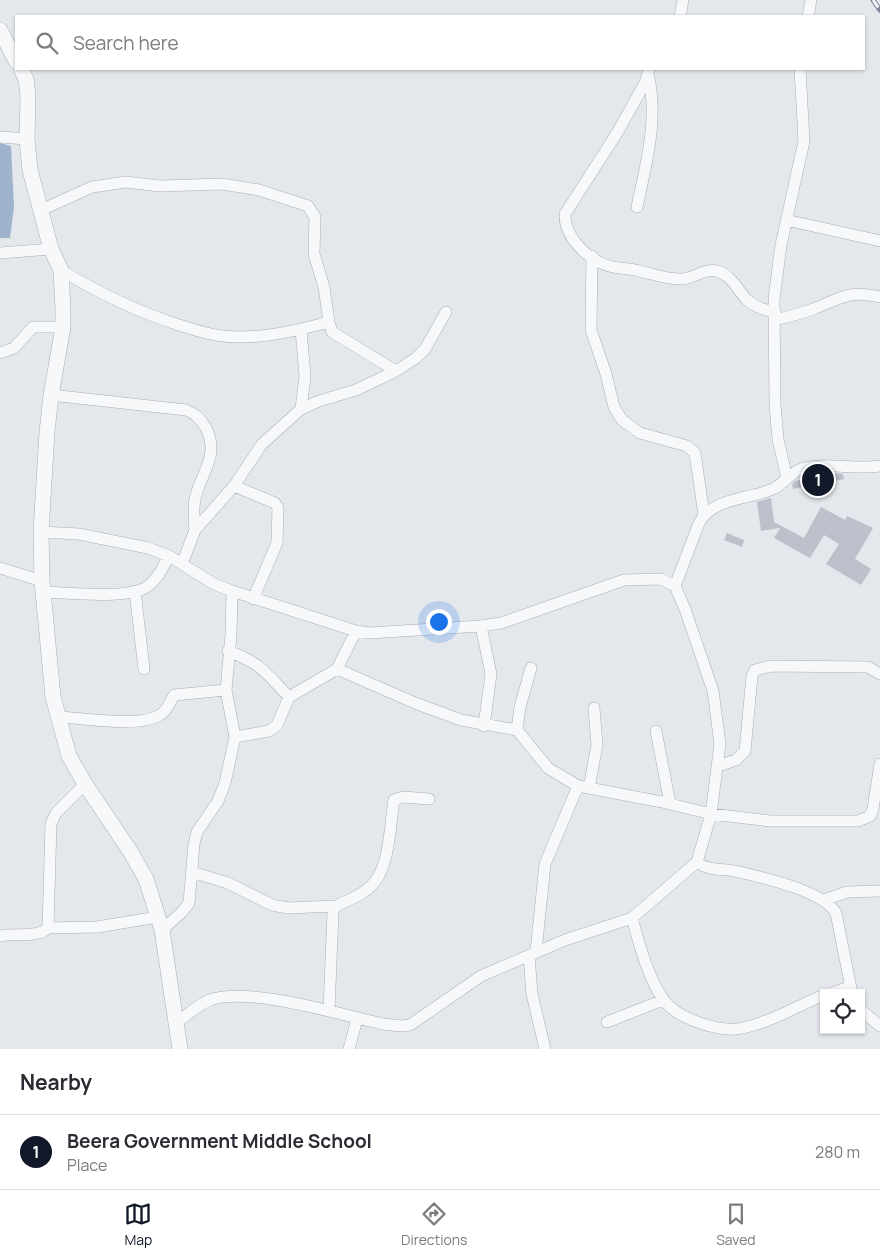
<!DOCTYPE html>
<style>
body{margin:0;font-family:Manrope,sans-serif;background:#f2f2f3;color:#2b2b33}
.controls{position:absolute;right:15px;bottom:15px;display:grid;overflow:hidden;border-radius:0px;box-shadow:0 1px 4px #0004}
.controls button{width:45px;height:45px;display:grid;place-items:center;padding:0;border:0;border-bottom:1px solid #e1e1e2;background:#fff;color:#2b2b33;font:25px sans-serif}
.you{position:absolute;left:438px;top:621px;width:18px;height:18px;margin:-12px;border:4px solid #fff;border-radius:50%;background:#1a73e8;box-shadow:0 0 0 8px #1a73e833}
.badge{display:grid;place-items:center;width:32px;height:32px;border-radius:50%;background:#111827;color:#fff;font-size:16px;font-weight:700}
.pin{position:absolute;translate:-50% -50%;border:2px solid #fff;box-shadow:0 1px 5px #0006}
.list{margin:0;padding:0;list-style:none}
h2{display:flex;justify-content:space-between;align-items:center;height:65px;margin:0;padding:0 20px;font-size:21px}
h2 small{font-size:16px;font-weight:400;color:#7c7c81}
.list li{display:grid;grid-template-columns:32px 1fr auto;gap:15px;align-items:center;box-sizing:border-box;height:75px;padding:0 20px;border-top:1px solid #e1e1e2}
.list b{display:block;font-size:19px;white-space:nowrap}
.list p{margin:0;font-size:16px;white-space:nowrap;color:#7c7c81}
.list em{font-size:16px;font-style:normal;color:#7c7c81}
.icon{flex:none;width:28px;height:28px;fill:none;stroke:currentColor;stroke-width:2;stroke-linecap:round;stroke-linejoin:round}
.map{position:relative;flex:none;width:880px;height:1049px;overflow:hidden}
.search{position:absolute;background:#fff;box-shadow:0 1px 4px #0004;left:15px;right:15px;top:15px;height:55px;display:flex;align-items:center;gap:12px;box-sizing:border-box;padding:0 18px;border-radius:0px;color:#7c7c81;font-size:19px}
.sheet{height:140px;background:#fff}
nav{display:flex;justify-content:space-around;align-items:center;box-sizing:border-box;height:70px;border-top:1px solid #e1e1e2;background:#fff;font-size:14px;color:#7c7c81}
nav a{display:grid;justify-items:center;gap:2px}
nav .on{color:#111827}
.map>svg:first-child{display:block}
.water{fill:#9fb4cc}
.building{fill:#bbc0ca}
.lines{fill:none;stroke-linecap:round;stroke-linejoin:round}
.minor-casing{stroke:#a9aeb7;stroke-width:12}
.tertiary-casing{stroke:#a9aeb7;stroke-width:16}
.minor{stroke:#f7f8fa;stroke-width:11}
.tertiary{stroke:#f7f8fa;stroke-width:15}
.rail-casing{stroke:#7d8696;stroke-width:5}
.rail{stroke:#f4f6f9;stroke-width:3;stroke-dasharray:9;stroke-linecap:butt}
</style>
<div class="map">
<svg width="880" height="1049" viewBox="0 0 880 1049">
<rect width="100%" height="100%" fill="#e4e7ec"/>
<path class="water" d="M0,143l11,3 3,61 -4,31h-10z"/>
<path class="building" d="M833,473l10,1 1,5 -51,10 -1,-5 3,-3z
M771,498l3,24 30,16 17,-31 24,13 2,-4 26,12 -18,31 16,10 -10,16 -35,-21 13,-20 -15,-9 -14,23 -36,-20 6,-10 -19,3 -4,-29z
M727,533l17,7 -2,7 -18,-7z"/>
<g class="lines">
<defs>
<path id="minor" d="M680,16l3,-16
M808,16l3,-16
M649,69l-4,14 -28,50 -52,81c-1,23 23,46 44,52 10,3 21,2 30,5 14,3 27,8 42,8 13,0 22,-11 36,-8 14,3 21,20 30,29 8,7 17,10 28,12
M0,137l27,2
M637,207c9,-43 22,-89 11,-133
M41,210l51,-23 34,-5 34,4 62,-2 37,6 49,16 7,11 -1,37 10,33 5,35 3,10 64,39
M786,220l94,21
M0,253l51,-4
M592,256l-1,74 15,44 8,33 8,13 18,13 47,13 8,7 9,62
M61,270c39,24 77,42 121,56 13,4 27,9 41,10 35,4 72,-5 106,-14
M775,320c12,-3 25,-6 38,-11 27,-10 36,-20 67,-12
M301,330l4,46 -4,33
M0,353l14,-5 19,-21h30
M51,395l135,15c10,4 15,9 20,18 14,28 -5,44 -11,71 -2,10 -1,21 0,31
M787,479l-9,-40 -3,-34 -1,-106 7,-54 23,-104 -4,-72
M234,486l41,17 3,5 -1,35 -24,56
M41,532l38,2 69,14 21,8 45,28 18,7 124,40 14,2 111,-7 20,-3 123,-43 37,-1 14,7 10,23 28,82 7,53 -9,70 -14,48c9,8 25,7 37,9 27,6 88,19 102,42l16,80
M182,564l13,-34 39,-44 28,-42 39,-35 18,-8 37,-11 40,-19 20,-13 9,-9 21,-37
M0,568l42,13
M675,586l24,-63c15,-26 48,-23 74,-34 11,-5 18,-18 31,-21 24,-6 51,2 76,-2
M135,591l9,78
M43,592c25,1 82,7 102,-4 12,-7 18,-21 24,-32
M481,626l10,48 -7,52
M228,651c33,12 38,22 61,46
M337,669l78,34 46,17 56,10 31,38 30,18 -33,78 -9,87
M58,717c26,1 81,11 102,-2 7,-4 10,-13 14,-20l52,-5
M517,730l3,-23 11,-39
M656,731l14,72
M235,737l34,-6 8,-6 12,-28 48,-28 19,-38
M718,766l18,-6 9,-9 7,-75 3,-6 16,-4 97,1 12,7
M578,786l84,16 49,12 59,7h88l12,-5 3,-7 7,-45
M589,788l8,-43 -3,-37
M192,872l36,11 44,22 16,3 48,-2
M824,900l23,-8 33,-1
M632,918c7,25 16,60 31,81 14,20 57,34 80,29 28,-6 54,-22 81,-33
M48,928l49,-1 61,-10
M162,930l20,-18 7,-9 5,-59 3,-12 21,-31 7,-18 10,-46 -9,-47 5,-55 1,-44
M0,936c14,-3 39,2 48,-8l3,-104 5,-11 29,-29
M529,956l3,38 13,55
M832,993l18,-6
M861,1010l19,16
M329,1011l4,-99 3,-6c12,-6 27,-11 36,-21 18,-18 18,-61 22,-85l9,-3 26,2
M607,1022l56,-22
M175,1024c11,-8 22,-19 35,-24 39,-14 131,15 173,24l18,2 9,-1 71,-49 84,-36 67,-22 65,-56
M349,1049l8,-30"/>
<path id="tertiary" d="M0,30l16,31
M21,69l5,10 2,17 -1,43 3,31 21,79 10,21 2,40v17l-12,68 -4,37 -6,100 1,49 11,116 16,59 16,28 45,67 16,28 16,51 18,119"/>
</defs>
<use href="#minor" class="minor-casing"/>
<use href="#tertiary" class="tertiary-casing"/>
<use href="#minor" class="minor"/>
<use href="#tertiary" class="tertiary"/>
<defs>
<path id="rail" d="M873,0l7,10"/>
</defs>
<use href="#rail" class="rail-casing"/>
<use href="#rail" class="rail"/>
</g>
</svg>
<div class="controls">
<button><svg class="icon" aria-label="locate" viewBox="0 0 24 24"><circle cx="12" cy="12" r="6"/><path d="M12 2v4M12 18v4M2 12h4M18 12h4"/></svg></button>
</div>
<div class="you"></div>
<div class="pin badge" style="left:818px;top:480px">1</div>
<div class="search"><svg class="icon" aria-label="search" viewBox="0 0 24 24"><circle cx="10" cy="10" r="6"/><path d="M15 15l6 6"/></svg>Search here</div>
</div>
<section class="sheet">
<h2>Nearby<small></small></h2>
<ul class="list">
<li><span class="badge">1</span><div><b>Beera Government Middle School</b><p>Place</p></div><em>280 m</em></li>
</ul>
</section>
<nav>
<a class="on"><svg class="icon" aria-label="map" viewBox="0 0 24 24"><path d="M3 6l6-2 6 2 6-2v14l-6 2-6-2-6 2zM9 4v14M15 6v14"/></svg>Map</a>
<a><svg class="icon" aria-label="directions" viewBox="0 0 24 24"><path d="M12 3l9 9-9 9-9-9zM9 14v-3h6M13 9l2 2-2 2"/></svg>Directions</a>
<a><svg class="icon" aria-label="saved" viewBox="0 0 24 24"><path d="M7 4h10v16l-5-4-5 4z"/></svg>Saved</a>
</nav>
